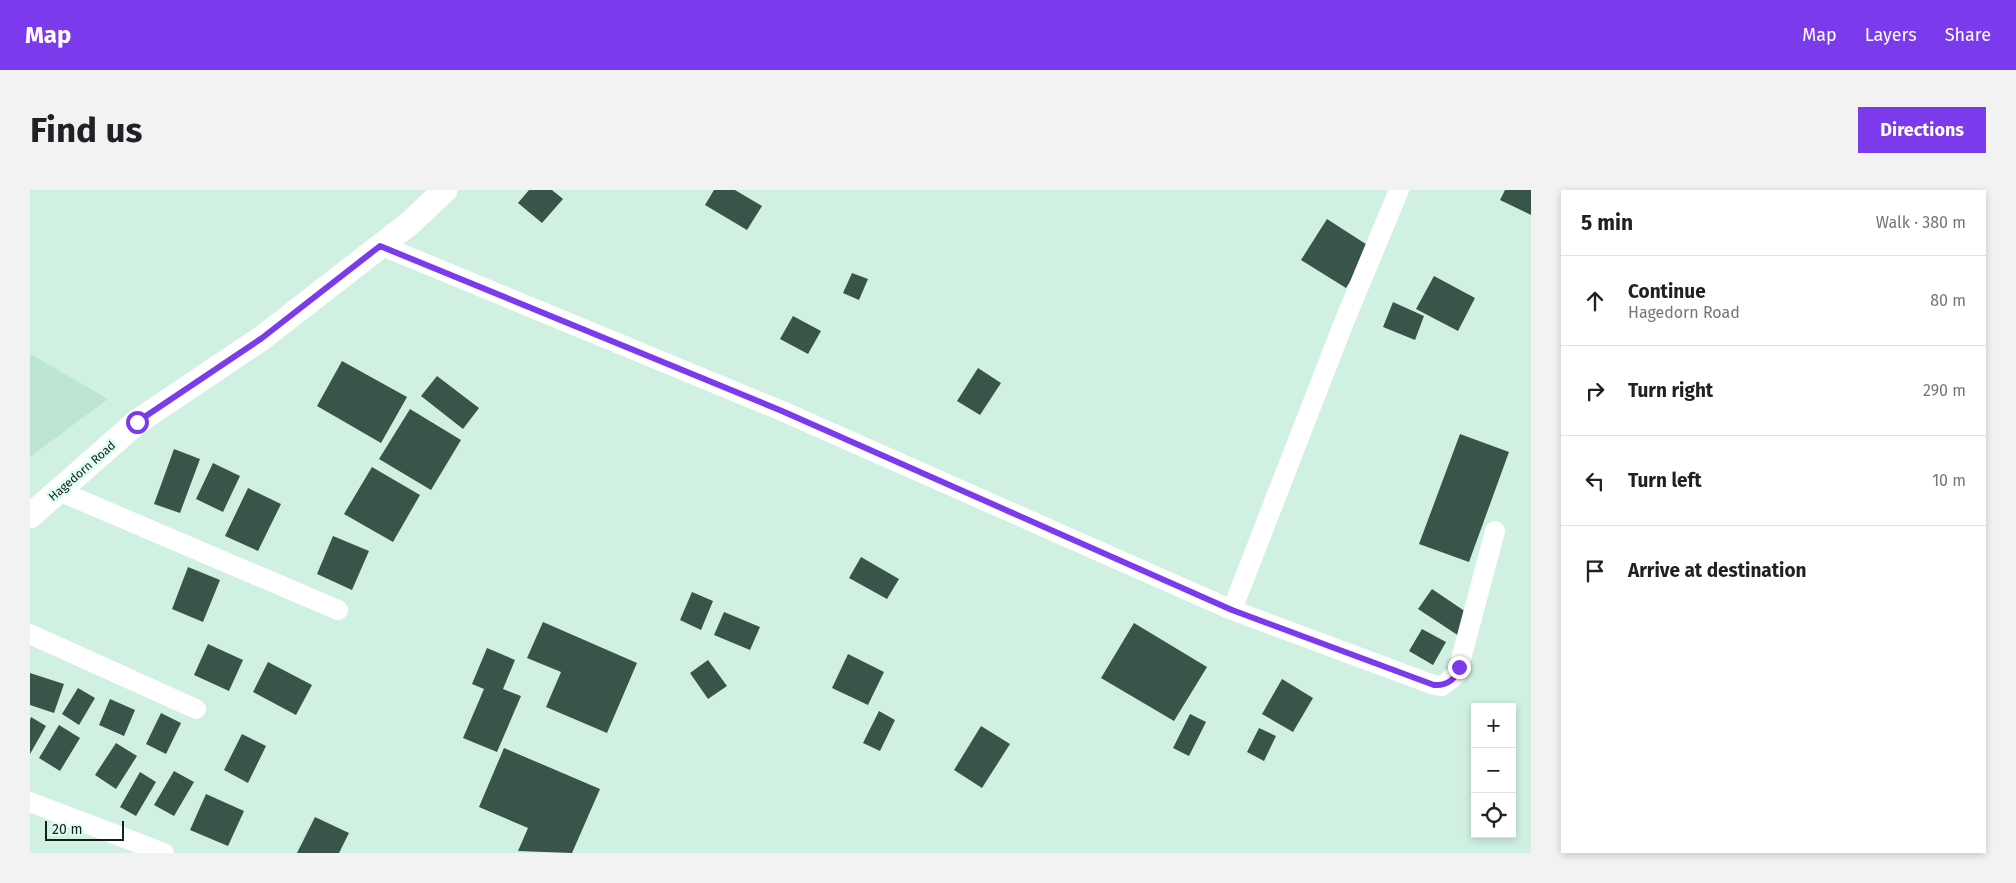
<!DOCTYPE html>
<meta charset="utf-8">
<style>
body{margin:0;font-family:"Fira Sans",sans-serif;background:#f2f2f2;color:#202124}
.controls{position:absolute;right:15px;bottom:15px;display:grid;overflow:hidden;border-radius:0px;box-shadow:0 2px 8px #0003}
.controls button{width:45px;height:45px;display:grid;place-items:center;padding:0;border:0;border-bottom:1px solid #e0e0e0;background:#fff;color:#202124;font:25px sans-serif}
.scale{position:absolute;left:15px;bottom:12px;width:79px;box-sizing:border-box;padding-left:5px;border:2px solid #14201b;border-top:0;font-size:14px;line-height:18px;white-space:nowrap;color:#14201b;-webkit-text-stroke:4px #ddfeef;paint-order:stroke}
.stop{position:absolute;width:15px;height:15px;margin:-11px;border:4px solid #7c3aed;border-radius:50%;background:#fff}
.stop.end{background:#7c3aed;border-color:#fff;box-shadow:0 1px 5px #0008}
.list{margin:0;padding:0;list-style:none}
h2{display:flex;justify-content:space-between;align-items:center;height:65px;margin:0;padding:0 20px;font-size:21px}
h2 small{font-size:16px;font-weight:400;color:#757577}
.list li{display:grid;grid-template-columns:32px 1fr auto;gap:15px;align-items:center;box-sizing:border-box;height:90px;padding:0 20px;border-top:1px solid #e0e0e0}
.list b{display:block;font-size:19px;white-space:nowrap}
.list p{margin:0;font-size:16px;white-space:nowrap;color:#757577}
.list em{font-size:16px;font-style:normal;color:#757577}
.icon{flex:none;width:28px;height:28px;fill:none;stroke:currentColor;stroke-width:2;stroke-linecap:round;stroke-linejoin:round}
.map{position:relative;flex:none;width:1501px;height:663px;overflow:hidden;border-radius:0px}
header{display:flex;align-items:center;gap:30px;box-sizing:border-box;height:70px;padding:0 25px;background:#7c3aed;color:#fff}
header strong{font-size:24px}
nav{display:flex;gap:28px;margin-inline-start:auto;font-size:18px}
.intro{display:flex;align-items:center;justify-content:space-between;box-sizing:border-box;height:120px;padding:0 30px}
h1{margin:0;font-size:35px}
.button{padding:12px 22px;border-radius:0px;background:#7c3aed;color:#fff;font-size:18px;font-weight:700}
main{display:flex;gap:30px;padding:0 30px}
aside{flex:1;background:#fff;border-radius:0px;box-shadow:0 2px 8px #0003}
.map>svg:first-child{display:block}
.built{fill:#bde5d3}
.building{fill:#39554a}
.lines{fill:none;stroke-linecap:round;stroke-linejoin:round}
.minor{stroke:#fff;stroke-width:20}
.tertiary{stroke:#fff;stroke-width:25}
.route{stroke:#7c3aed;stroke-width:6}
.labels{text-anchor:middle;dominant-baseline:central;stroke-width:5;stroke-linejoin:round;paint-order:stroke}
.street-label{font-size:12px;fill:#14201b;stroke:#ddfeef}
</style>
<header>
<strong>Map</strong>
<nav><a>Map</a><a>Layers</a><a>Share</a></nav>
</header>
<div class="intro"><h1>Find us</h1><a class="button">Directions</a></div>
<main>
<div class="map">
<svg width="1501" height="663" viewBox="0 0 1501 663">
<rect width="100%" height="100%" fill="#d0f0e2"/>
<path class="built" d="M0,164l78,45 -78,58z"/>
<path class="building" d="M499,0h23l11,9 -21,24 -24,-20z
M684,0h21l27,16 -15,24 -42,-25z
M1475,0h26v25l-31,-15z
M1297,29l45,29 -26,40 -45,-28z
M822,83l16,6 -9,21 -16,-7z
M1404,86l41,22 -17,33 -42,-22z
M1363,112l31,14 -9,24 -32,-13z
M763,126l28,15 -13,23 -28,-15z
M312,171l65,36 -26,46 -64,-37z
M948,178l23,15 -21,32 -23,-14z
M407,186l42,32 -16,21 -42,-33z
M380,219l51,31 -30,50 -52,-31z
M1430,244l49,18 -40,110 -50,-18z
M144,259l26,10 -20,54 -26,-9z
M183,273l27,13 -17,36 -27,-13z
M342,277l48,28 -27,47 -49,-28z
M218,298l33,16 -23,47 -33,-15z
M303,346l36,15 -17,39 -35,-16z
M831,367l38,22 -12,20 -38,-21z
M158,377l32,13 -17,42 -31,-13z
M1402,399l40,27 -13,20 -41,-27z
M662,402l21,9 -12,29 -21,-10z
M694,422l36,15 -10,23 -36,-15z
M513,432l94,41 -30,70 -61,-26 15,-35 -34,-14z
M1104,433l73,44 -33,54 -73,-43z
M1392,439l24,13 -13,23 -24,-14z
M178,454l35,16 -14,31 -35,-16z
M457,458l28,12 -12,29 18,7 -24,56 -34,-14 21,-49 -12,-5z
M818,464l36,18 -16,33 -36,-17z
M678,470l19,26 -19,13 -18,-26z
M238,472l44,23 -16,30 -43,-23z
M0,483l34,11 -10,29 -24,-8z
M1252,489l31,19 -20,34 -31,-18z
M48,498l17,10 -16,27 -17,-11z
M80,509l25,11 -11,26 -25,-11z
M849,521l16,9 -15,31 -17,-8z
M131,523l20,10 -15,31 -20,-10z
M1160,524l16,8 -17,34 -16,-8z
M1,527l15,9 -16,28v-34z
M29,535l21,13 -20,33 -21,-13z
M951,536l29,18 -28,44 -28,-18z
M1229,538l17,8 -12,25 -17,-9z
M212,544l24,12 -18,37 -24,-13z
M86,553l21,13 -21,33 -21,-14z
M474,558l96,41 -28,64 -54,-2 10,-23 -49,-21z
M144,581l20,11 -20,34 -20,-11z
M110,582l16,10 -20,34 -16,-9z
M176,604l38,17 -16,35 -38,-16z
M285,627l34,16 -10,20h-42z"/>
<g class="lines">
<path class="minor" d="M350,55l402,166 450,199 202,75 8,1 15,-12 38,-143
M29,301l279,119
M1202,420l112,-288 55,-132
M0,444l166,75
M0,612l134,51"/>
<path class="tertiary" d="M0,326l107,-94 125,-84 148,-115 35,-33"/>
</g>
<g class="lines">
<path class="route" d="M107,232l125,-84 118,-92 402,165 450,199 202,75c13,1 22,-6 25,-18"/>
</g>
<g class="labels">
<g class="street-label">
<text transform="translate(52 281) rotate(-41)">Hagedorn Road</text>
</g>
</g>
</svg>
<div class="controls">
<button>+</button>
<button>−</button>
<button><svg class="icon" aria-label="locate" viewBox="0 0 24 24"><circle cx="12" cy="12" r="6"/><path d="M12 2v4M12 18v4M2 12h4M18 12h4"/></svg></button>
</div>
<div class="scale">20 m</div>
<div class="stop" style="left:107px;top:232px"></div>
<div class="stop end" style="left:1429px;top:477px"></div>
</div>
<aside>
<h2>5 min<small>Walk · 380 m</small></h2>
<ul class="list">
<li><svg class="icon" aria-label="ahead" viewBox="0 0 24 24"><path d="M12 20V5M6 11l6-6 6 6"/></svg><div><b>Continue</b><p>Hagedorn Road</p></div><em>80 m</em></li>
<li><svg class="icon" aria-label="right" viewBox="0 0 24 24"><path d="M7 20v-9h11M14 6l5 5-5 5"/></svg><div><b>Turn right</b></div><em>290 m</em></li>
<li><svg class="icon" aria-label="left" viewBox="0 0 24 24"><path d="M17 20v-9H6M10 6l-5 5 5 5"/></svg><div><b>Turn left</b></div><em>10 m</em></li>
<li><svg class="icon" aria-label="arrive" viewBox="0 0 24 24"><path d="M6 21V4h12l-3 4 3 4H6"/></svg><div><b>Arrive at destination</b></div></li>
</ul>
</aside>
</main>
